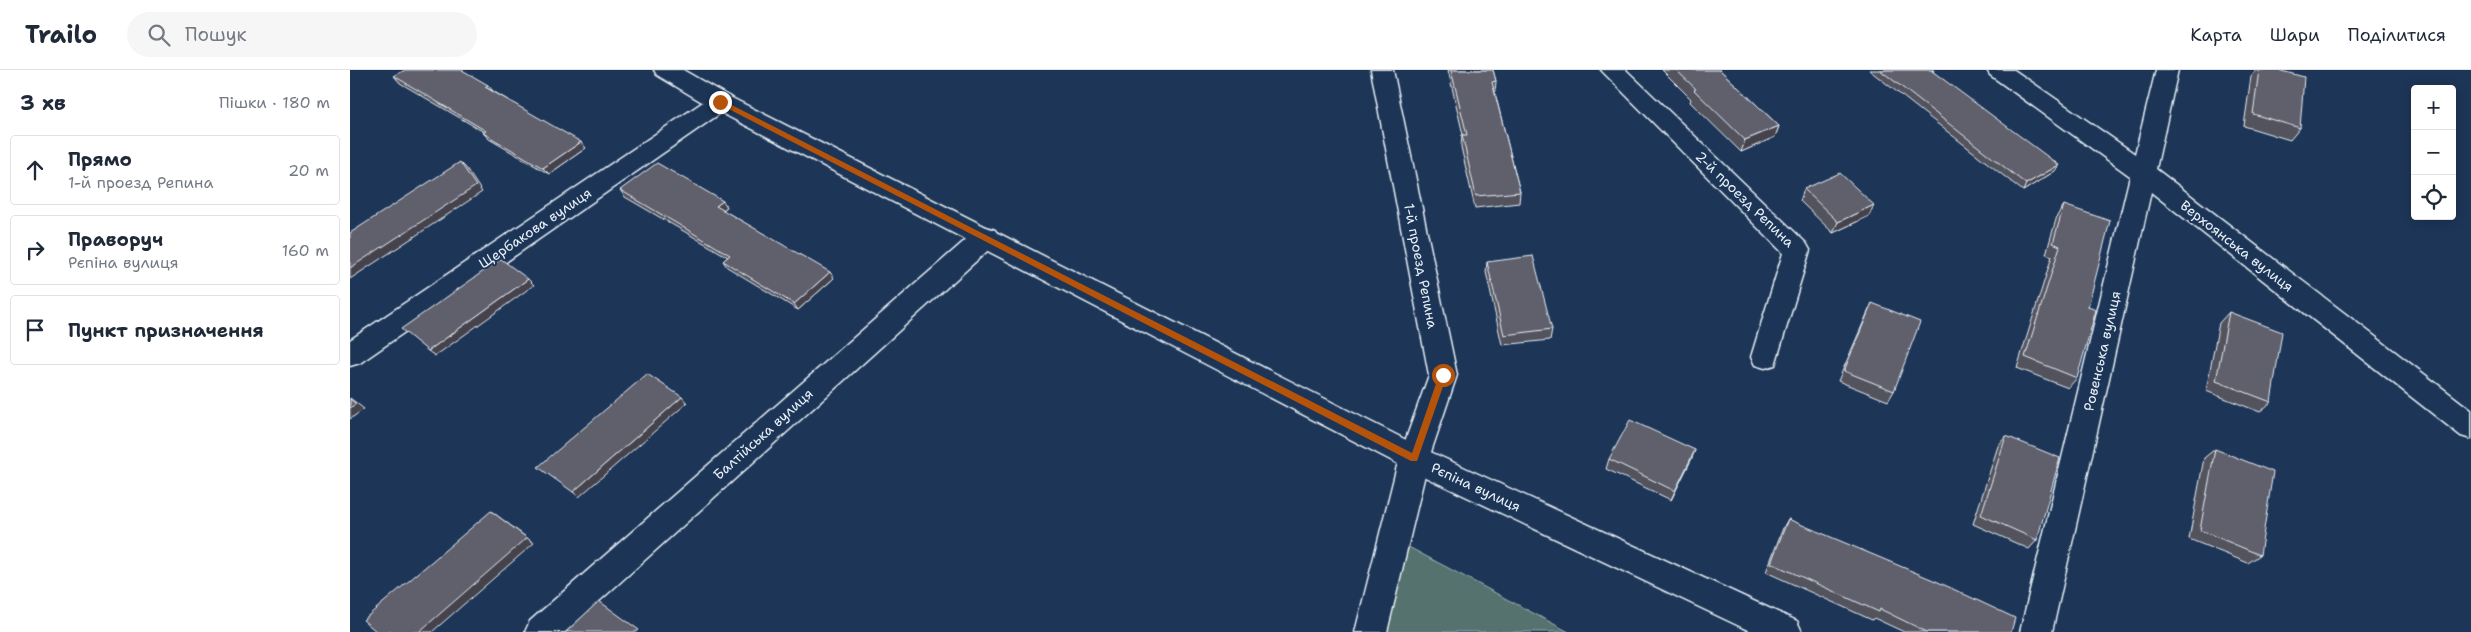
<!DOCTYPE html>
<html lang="uk">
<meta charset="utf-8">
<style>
body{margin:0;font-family:"Shantell Sans",sans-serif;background:#f6f6f7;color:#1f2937}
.controls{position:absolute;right:15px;top:15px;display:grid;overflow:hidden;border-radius:5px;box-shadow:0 2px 12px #0003}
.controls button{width:45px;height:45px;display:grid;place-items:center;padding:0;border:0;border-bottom:1px solid #e0e1e3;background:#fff;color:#1f2937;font:25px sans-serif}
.stop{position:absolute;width:15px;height:15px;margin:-11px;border:4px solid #b45309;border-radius:50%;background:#fff}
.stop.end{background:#b45309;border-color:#fff;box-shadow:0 1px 5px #0008}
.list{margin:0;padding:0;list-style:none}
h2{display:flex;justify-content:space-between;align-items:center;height:65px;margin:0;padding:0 20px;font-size:21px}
h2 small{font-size:16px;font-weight:400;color:#747a83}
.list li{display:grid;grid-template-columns:32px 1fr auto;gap:15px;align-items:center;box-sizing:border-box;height:70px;margin:0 10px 10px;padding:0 10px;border:1px solid #e0e1e3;border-radius:5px}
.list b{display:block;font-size:19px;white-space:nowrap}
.list p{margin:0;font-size:16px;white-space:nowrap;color:#747a83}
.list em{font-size:16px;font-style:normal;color:#747a83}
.icon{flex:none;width:28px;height:28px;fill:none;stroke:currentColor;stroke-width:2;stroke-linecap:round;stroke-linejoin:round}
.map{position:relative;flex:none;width:2121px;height:562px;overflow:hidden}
header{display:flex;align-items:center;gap:30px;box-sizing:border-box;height:70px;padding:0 25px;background:#fff;border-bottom:1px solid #e0e1e3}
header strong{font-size:24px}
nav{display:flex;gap:28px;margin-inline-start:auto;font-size:18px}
.search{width:350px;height:45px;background:#f6f6f7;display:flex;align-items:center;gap:12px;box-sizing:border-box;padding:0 18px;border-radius:28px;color:#747a83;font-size:19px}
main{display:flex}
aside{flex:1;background:#fff}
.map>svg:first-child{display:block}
.green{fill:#57726e;stroke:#a0b2b3}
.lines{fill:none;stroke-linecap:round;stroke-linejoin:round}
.minor-casing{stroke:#e8f1f8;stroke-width:3}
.tertiary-casing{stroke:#e8f1f8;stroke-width:3}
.minor{fill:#1d3557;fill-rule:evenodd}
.tertiary{fill:#1d3557;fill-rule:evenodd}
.wall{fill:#53525d;stroke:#e8f1f8}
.shaded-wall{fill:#44424c;stroke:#e8f1f8}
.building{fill:#615f6c;stroke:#e8f1f8}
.route{fill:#b45309}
.labels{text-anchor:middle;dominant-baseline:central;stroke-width:4;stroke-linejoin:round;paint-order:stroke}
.street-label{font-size:14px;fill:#e8f1f8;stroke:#1d3557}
</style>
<header>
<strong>Trailo</strong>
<div class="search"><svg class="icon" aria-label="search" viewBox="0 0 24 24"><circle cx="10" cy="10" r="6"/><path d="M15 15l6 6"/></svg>Пошук</div>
<nav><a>Карта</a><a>Шари</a><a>Поділитися</a></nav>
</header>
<main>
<aside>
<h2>3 хв<small>Пішки · 180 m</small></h2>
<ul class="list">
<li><svg class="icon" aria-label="ahead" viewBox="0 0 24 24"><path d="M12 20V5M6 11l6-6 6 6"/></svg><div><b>Прямо</b><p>1-й проезд Репина</p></div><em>20 m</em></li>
<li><svg class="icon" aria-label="right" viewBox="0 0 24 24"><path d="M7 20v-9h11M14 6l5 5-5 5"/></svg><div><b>Праворуч</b><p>Рєпіна вулиця</p></div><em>160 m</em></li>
<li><svg class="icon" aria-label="arrive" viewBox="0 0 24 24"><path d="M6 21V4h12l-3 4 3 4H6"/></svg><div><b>Пункт призначення</b></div></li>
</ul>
</aside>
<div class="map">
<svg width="2121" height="562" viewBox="0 0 2121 562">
<rect width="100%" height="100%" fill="#1d3557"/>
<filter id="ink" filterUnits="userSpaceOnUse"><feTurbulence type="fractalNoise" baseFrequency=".02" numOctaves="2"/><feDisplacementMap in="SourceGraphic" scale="10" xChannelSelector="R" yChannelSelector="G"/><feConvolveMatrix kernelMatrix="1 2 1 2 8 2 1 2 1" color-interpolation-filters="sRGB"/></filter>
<g filter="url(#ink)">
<path class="green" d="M1051,473l168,89h-189z"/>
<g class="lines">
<defs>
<path id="minor" d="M1021,0h22l64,305 -28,83 -42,174h-32l44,-174 30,-83z
M1251,0h25l180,173 4,7 -35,115 -10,3 -10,-3 -4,-8 32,-104z
M1637,0h27l121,84 21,-84h22l-22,99 315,241v29l-10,-3 -310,-244 -99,440h-32l110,-456 -140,-101z
M370,24l8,2 4,6 -4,6 -368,255 -10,3v-26l362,-244z
M636,157l9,3 4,7 -4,7 -430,388h-40l5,-11 447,-391z"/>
<path id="tertiary" d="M304,0h29l45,26 696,353 373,172 5,11h-50l-348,-165 -692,-359 -55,-33z"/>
</defs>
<use href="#minor" class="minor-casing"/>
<use href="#tertiary" class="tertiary-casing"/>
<use href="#minor" class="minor"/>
<use href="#tertiary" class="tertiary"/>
</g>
<path class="wall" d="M1098,0h45l3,11 -1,12 25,99 -1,11 -44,5 -14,-61 1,-12h1z
M1312,0h58l59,56 -4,11 -34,15 -51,-50 1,-3z
M1519,0h65l-1,2 122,99 -32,20z
M1906,0h22l22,58 -10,12 -46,-14 7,-50z
M44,6l99,15 93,57 -37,26 -60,-35 -6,-6 1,-1 -84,-49z
M1454,119l65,27 -36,17 -33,-32z
M270,120l107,17 -4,3 111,68 -36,32 -71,-43 -4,-6 5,-4 -103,-60z
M1714,135l24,102 -11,71 -9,10 -51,-20 35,-112 -6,-2 11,-38z
M1137,192l65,67 -2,11 -48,5 -16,-73z
M1522,233l22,88 -6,10 -50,-20 29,-67z
M1879,242l42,90 -11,10 -54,-21 13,-68z
M1656,366l31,104 -8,9 -56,-25 25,-78z
M1865,379l45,106 -12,8 -59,-24 15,-81z
M1345,380l-4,10 -20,40 -65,-31 3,-10z
M1438,449l223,113h-107l-30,-14 -2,2 -106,-48 17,-44z"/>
<path class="shaded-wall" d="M138,15l5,6 -8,-4z
M1429,56l-4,11 -34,15 4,-12z
M231,72l5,6 -37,26 -6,-6z
M110,92l6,6 16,24 -132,87v-11z
M1709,95l-4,6 -32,20 3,-7z
M373,131l4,6 -7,5 -4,-6z
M1524,135l-5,11 -36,17 5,-11z
M480,202l4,6 -36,32 -4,-6z
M178,209l6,6 -99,71 -7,-5z
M332,327l5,6 -108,94 -6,-5z
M0,328l14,11 -14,10z
M1345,380l-4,10 -20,40 4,-9z
M141,441l43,32 -102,89h-13z"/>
<path class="building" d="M55,0h57l26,15 -3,2 96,55 -38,26 -60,-35 3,-2 -92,-55z
M1101,0h42l3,11 -4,1 28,110 -44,4 -14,-61h5z
M1326,0h44l59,56 -34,14 -51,-50 2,-1z
M1530,0h53l-1,1 127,94 -33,19z
M1909,0h19l26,7 -4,51 -47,-14z
M110,92l16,24 -126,82v-35z
M307,93l66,38 -7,5 114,66 -36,32 -71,-43 7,-6 -110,-65z
M1490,103l34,32 -36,17 -34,-33z
M1714,135l46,16 -22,86 8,3 -19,68 -52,-21 35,-111 -7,-3z
M1183,186l19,73 -48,6 -17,-73z
M151,189l27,20 -100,72 -27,-22z
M1522,233l48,19 -26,69 -50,-20z
M1879,242l53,20 -11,70 -55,-21z
M297,304l35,23 -109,95 -35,-25z
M0,329l6,5 -6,4z
M1280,350l65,30 -20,41 -66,-32z
M1656,366l54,22 -23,82 -56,-25z
M1865,379l58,23 -13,83 -60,-25z
M141,441l36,27 -108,94h-42l-14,-12z
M1438,449l150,63 77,36 -4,14h-84l-47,-23 -1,3 -108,-49z
M249,531l40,29 -3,2h-70z"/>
</g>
<path class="route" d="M367,30h5l690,353 27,-78 1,-2h6l1,2 -30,86h-6l-694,-358z"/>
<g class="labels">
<g class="street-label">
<text transform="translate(1395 129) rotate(44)">2-й проезд Репина</text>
<text transform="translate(185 158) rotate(-34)">Щербакова вулиця</text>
<text transform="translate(1887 176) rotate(38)">Верхоянська вулиця</text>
<text transform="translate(1071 196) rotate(79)">1-й проезд Репина</text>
<text transform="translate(1752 281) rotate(-77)">Ровенська вулиця</text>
<text transform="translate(413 364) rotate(-42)">Балтійська вулиця</text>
<text transform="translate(1126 417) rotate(25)">Рєпіна вулиця</text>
</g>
</g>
</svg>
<div class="controls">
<button>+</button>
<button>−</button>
<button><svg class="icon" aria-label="locate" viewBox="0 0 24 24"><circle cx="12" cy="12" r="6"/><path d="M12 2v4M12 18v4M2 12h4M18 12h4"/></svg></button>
</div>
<div class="stop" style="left:1093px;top:305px"></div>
<div class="stop end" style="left:370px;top:32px"></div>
</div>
</main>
